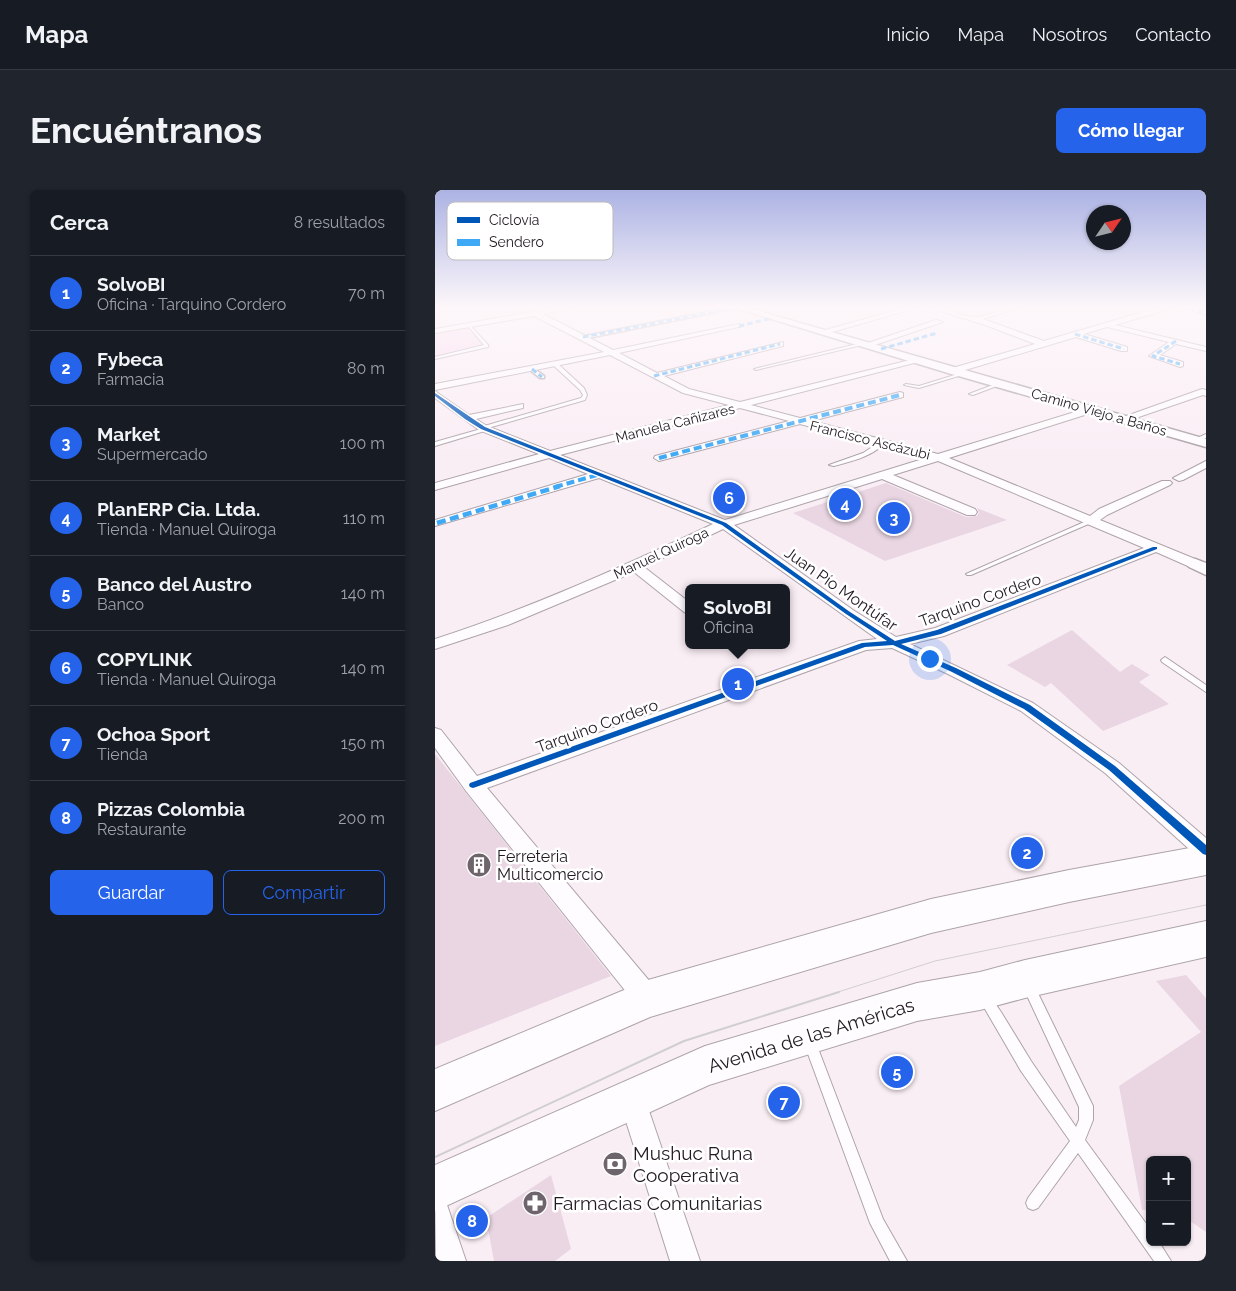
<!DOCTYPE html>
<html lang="es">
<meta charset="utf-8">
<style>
body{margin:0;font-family:Raleway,sans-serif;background:#20242c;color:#f1f3f6}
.controls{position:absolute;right:15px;bottom:15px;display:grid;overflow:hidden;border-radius:8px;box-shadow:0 1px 4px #0004}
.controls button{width:45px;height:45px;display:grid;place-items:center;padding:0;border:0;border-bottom:1px solid #363941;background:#171b24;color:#f1f3f6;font:25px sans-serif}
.compass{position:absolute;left:651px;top:15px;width:45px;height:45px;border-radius:50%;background:#171b24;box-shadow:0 1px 4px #0004;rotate:55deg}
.you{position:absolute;left:494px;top:468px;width:18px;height:18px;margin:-12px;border:4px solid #fff;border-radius:50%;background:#1a73e8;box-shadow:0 0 0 8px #1a73e833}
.badge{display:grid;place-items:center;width:32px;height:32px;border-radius:50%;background:#2563eb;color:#fff;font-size:16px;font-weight:700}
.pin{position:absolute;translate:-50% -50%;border:2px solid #fff;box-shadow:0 1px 5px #0006}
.popup{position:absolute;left:250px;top:394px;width:105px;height:65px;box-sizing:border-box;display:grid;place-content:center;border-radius:8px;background:#171b24;filter:drop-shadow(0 1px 4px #0005);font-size:16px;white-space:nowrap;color:#9ea1a6}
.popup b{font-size:19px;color:#f1f3f6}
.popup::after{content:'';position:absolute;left:50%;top:100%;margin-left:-10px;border:10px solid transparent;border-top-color:#171b24}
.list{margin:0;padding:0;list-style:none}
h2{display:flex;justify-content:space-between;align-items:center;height:65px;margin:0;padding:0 20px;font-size:21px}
h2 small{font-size:16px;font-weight:400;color:#9ea1a6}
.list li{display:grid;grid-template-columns:32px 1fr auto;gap:15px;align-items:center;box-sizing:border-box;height:75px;padding:0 20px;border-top:1px solid #363941}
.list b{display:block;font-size:19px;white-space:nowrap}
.list p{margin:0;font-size:16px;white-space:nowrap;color:#9ea1a6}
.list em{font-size:16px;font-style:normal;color:#9ea1a6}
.actions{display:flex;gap:10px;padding:15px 20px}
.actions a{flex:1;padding:11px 0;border:1px solid #2563eb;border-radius:8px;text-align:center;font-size:18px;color:#2563eb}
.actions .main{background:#2563eb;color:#fff}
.map{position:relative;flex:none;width:771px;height:1071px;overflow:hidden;border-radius:8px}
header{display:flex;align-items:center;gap:30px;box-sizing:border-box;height:70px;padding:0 25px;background:#171b24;border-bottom:1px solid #363941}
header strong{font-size:24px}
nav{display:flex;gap:28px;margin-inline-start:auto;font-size:18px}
.intro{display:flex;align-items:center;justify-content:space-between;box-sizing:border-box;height:120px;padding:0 30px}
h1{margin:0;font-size:35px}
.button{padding:12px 22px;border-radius:8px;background:#2563eb;color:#fff;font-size:18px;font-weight:700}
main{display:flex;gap:30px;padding:0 30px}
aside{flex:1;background:#171b24;border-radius:8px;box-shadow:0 1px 4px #0004}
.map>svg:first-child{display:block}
.green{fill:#fad7ed}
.building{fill:#e9d6e2}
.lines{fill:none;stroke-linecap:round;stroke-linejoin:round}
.service-casing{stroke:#ada3a9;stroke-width:2}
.pedestrian-casing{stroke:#ada3a9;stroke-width:3}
.minor-casing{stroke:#ada3a9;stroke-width:2}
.tertiary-casing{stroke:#ada3a9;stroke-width:3}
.primary-casing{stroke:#ada3a9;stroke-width:2}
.service{fill:#fefcfe;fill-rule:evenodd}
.pedestrian{fill:#fefcfe;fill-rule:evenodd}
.minor{fill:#fefcfe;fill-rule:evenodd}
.tertiary{fill:#fefcfe;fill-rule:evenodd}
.primary{fill:#fefcfe;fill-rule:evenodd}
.tram-far1{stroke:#d0ced0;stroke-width:1}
.tram{stroke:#d0ced0;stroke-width:2}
.quiet-far2{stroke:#3fa9f5;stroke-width:3;stroke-dasharray:5.5 3;stroke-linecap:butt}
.quiet-far1{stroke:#3fa9f5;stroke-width:4;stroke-dasharray:8 4;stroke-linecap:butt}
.quiet{stroke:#3fa9f5;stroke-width:4.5;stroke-dasharray:9 4.5;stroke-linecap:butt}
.cycleway-casing{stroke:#fff;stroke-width:3}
.cycleway{fill:#0057b8;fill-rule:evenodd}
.labels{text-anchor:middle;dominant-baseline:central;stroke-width:5;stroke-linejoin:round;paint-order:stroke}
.far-street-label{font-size:14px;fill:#231a20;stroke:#fff}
.street-label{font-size:16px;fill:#231a20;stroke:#fff}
.poi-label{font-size:16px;fill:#231a20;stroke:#fff;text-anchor:start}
.near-street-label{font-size:19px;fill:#231a20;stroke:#fff}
.near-poi-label{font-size:19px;fill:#231a20;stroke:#fff;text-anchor:start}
.key{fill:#fff;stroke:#bdbabc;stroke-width:1}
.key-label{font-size:14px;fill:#231a20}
</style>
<header>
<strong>Mapa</strong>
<nav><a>Inicio</a><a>Mapa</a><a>Nosotros</a><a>Contacto</a></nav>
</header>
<div class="intro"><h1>Encuéntranos</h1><a class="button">Cómo llegar</a></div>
<main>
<aside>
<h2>Cerca<small>8 resultados</small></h2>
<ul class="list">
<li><span class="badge">1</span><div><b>SolvoBI</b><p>Oficina · Tarquino Cordero</p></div><em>70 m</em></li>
<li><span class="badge">2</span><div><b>Fybeca</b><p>Farmacia</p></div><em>80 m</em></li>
<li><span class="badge">3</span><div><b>Market</b><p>Supermercado</p></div><em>100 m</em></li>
<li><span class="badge">4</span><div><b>PlanERP Cia. Ltda.</b><p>Tienda · Manuel Quiroga</p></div><em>110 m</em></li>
<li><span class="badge">5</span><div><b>Banco del Austro</b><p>Banco</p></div><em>140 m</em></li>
<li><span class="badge">6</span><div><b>COPYLINK</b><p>Tienda · Manuel Quiroga</p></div><em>140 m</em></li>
<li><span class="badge">7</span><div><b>Ochoa Sport</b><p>Tienda</p></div><em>150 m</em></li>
<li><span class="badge">8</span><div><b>Pizzas Colombia</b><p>Restaurante</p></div><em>200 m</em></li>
</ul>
<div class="actions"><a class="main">Guardar</a><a>Compartir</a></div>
</aside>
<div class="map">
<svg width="771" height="1071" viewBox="0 0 771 1071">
<rect width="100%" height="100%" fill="#faeef5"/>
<path class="green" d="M34,136l23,20 -57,11v-24z"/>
<path class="building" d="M451,293l80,34 11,-1 2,-3 -2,-5 30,12 -122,41 -92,-48z
M637,440l48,42 12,-8 18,11 -11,7 30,22 -66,27 -52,-48 -6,4 -38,-22z
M0,564l176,222 -176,70z
M751,785l20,23v234l-19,-13v-59h-37v50h-8l-23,-124 82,-54 -45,-51z
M116,985l20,74 -16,12h-61l-8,-43z"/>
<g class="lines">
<defs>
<path id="service" d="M34,134l19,21v2l-53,12v-2l49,-12 -16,-19z
M426,153l1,2 -106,25 -2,-1z
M118,173h4l27,25 3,7 -2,5 -97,28v2l-53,16v-4l46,-13v-2l100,-29 2,-3 -3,-5 -27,-25z
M526,183l4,1 -46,14 -15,-3 2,-1 13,2z
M563,193l4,1 -29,11 -4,-1z
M771,244v4l-10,4 -3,-2z
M445,252l5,1c-14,14 -33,18 -51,23l-5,-1 34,-12z
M656,329l3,2 -1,1 -122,53h-4l-1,-1z
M730,467l41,28v7l-44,-30 -1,-2z
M594,791l4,2 60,123v14l-8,20 65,89v13h9l12,19h-17l-76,-108 -40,55 -5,2 -5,-2 -2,-5 2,-5 42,-57 -49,-70 -43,-74 2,-4 4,-2 4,2 13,19 30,49 45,66 3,-7v-13l-56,-120 2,-4z
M375,847l4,2 2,4 67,176 24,42h-17l-20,-38 -66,-180 2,-4z"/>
<path id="pedestrian" d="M303,116l4,1 -159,32 -3,-2z
M97,177l12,9v2h-4l-10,-8z"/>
<path id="minor" d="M131,116h14l-37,8 70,36 126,-26 4,2 -124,27 38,20 126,-31v4l-119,30 25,13 51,13 178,-44v4l-167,43 49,13 100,-26 3,1v4l-91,24 126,33 150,-46h6v4l-145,46 141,58 9,-7 63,-28h8l2,2 -2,2 -63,30 -7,5 100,41 2,3 -2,3h-10l-34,-15 -212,84 -34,8 123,59 86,60 87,75v22l-7,-2 -94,-85 -84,-62 -73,-37 -56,-26 -26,2 -379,138 170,202 3,9 -3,9 -9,3 -9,-3 -173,-217 -31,-43v-20l6,2 36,46 382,-135 18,-2 -154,-110 -79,38 45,35v12l-5,-2 -50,-40 -126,53 -73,24v-10c96,-31 187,-72 278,-115l-114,-46 -164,48v-6l153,-46 -39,-16 -114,32v-7l104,-29 -60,-24 -44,-32v-7l34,24 54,-11v4l-47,11 11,7 63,25 179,-46 -46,-12 -73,-38 -175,35v-6l169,-32 -70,-36 -99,17v-4zM305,218l49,13 -134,35 -1,2 5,3 141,-37 126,34 -201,62 -165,-65zM503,271l206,87 -209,80 -39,9 -43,-27 -119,-85 148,-46 85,36h8l2,-3 -2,-3 -82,-34z
M318,116h15l-22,5 -4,-2z
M477,116h11l-98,28 -7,-2z
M490,116c18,-2 33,11 50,11 14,0 32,-11 49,-11l-41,13 61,22 119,-35h10v2l-58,17 91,22v4l-30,-7 -16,11 23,7v4l-3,1 -31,-11 20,-14 -62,-15 -23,7 43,13v4h-6l-45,-14 -124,37 -3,-1v-4l86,-25 -50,-19z
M742,116h11l18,5v4z
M501,130l7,2 -74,25 -7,-2z
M767,199l4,1v6l-3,-1 -76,26 -4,1 -5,-3z
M771,271v7l-23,12 -4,1 -6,-3z
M197,896l9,4 4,9 55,162h-30l-51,-162 4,-9z
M0,1004l10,5 21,62h-30z"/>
<path id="tertiary" d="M294,116h12l465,133v8l-258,-74z
M760,369l11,4v12l-17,-8 -2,-3 2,-3z"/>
<path id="primary" d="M771,655v30l-137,27 -138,31 -281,84 -215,94v-42l213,-89 283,-81 138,-29z
M771,731v36l-181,41 -45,12 -63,11 -208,64 -274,126v-46l270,-119 212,-63 63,-11 45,-12z"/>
</defs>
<use href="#service" class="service-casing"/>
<use href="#pedestrian" class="pedestrian-casing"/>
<use href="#minor" class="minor-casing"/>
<use href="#tertiary" class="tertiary-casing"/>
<use href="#primary" class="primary-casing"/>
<use href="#service" class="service"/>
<use href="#pedestrian" class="pedestrian"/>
<use href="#minor" class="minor"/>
<use href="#tertiary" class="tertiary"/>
<use href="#primary" class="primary"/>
<path class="tram-far1" d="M400,803l100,-32 271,-56"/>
<path class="tram" d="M0,967l249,-116 155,-49"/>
<path class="quiet-far2" d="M746,116l25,7
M304,136l33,-8
M640,144l49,15
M148,147l156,-30
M741,151l-23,15 27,8
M446,159l56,-16
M97,179l10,8
M219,186l126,-32"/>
<path class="quiet-far1" d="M224,268l241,-63
M120,297l42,-12"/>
<path class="quiet" d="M2,333l123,-37"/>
<defs>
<path id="cycleway" d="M0,203l50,34 241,96 124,89 45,29 42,-11 216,-83h4v2l-216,85 -40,10 55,24 74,37 85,61 91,79v10l-3,-1 -94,-84 -85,-61 -72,-37 -59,-27 -28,2 -389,140 -3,1 -3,-1 -1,-2 1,-2 392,-140 25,-2 -41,-27 -124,-89 -241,-96 -16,-10 -30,-23z"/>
</defs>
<use href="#cycleway" class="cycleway-casing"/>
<use href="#cycleway" class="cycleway"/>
</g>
<linearGradient id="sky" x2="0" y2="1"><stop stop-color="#acb3e4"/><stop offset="0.44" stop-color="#fdf7fa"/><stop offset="1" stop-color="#fdf7fa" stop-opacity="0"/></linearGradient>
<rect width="771" height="266" fill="url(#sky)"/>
<defs>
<symbol id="building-disc" viewBox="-11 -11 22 22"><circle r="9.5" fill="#6e646b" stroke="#fff"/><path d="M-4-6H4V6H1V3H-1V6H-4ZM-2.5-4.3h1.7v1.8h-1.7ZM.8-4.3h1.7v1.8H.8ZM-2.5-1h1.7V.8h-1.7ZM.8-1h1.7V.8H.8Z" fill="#fff"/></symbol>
<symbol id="bank-disc" viewBox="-11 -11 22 22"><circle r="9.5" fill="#6e646b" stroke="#fff"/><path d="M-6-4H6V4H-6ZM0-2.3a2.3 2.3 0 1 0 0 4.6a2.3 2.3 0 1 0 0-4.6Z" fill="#fff"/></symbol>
<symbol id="pharmacy-disc" viewBox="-11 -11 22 22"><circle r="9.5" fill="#6e646b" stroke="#fff"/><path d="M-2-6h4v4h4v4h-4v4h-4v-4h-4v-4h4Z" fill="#fff"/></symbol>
</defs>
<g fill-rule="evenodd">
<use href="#building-disc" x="30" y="661" width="28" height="28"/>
<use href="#bank-disc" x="166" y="960" width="28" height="28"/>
<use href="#pharmacy-disc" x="86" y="999" width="28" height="28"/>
</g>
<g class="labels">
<g class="far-street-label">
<text transform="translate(664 222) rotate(16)">Camino Viejo a Baños</text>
<text transform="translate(240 233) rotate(-14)">Manuela Cañizares</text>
<text transform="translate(435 250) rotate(14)">Francisco Ascázubi</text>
<text transform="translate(226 363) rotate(-25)">Manuel Quiroga</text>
</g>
<g class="street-label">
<text transform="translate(406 399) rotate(35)">Juan Pío Montúfar</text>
<text transform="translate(545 410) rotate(-20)">Tarquino Cordero</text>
<text transform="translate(162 536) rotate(-20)">Tarquino Cordero</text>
</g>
<g class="poi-label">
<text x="62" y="666">Ferreteria<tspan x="62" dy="18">Multicomercio</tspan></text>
</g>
<g class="near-street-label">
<text transform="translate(376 845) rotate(-17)">Avenida de las Américas</text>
</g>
<g class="near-poi-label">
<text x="198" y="963">Mushuc Runa<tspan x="198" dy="22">Cooperativa</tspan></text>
<text x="118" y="1013">Farmacias Comunitarias</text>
</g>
</g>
<rect x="12" y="12" width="166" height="58" rx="8" class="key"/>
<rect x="22" y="27" width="23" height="6" fill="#0057b8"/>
<rect x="22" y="49" width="23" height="7" fill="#3fa9f5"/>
<g class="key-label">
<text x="54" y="35">Ciclovía</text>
<text x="54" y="57">Sendero</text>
</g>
</svg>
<div class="controls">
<button>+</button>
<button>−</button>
</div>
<svg class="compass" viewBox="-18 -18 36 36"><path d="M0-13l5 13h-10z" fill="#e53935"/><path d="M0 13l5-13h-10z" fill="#9ea1a6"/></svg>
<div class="you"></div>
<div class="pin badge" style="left:303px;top:494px">1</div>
<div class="popup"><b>SolvoBI</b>Oficina</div>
<div class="pin badge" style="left:592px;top:663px">2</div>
<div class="pin badge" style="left:459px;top:328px">3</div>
<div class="pin badge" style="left:410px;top:314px">4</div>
<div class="pin badge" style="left:462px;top:882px">5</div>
<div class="pin badge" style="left:294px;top:308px">6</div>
<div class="pin badge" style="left:349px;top:912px">7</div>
<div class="pin badge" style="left:37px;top:1031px">8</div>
</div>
</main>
